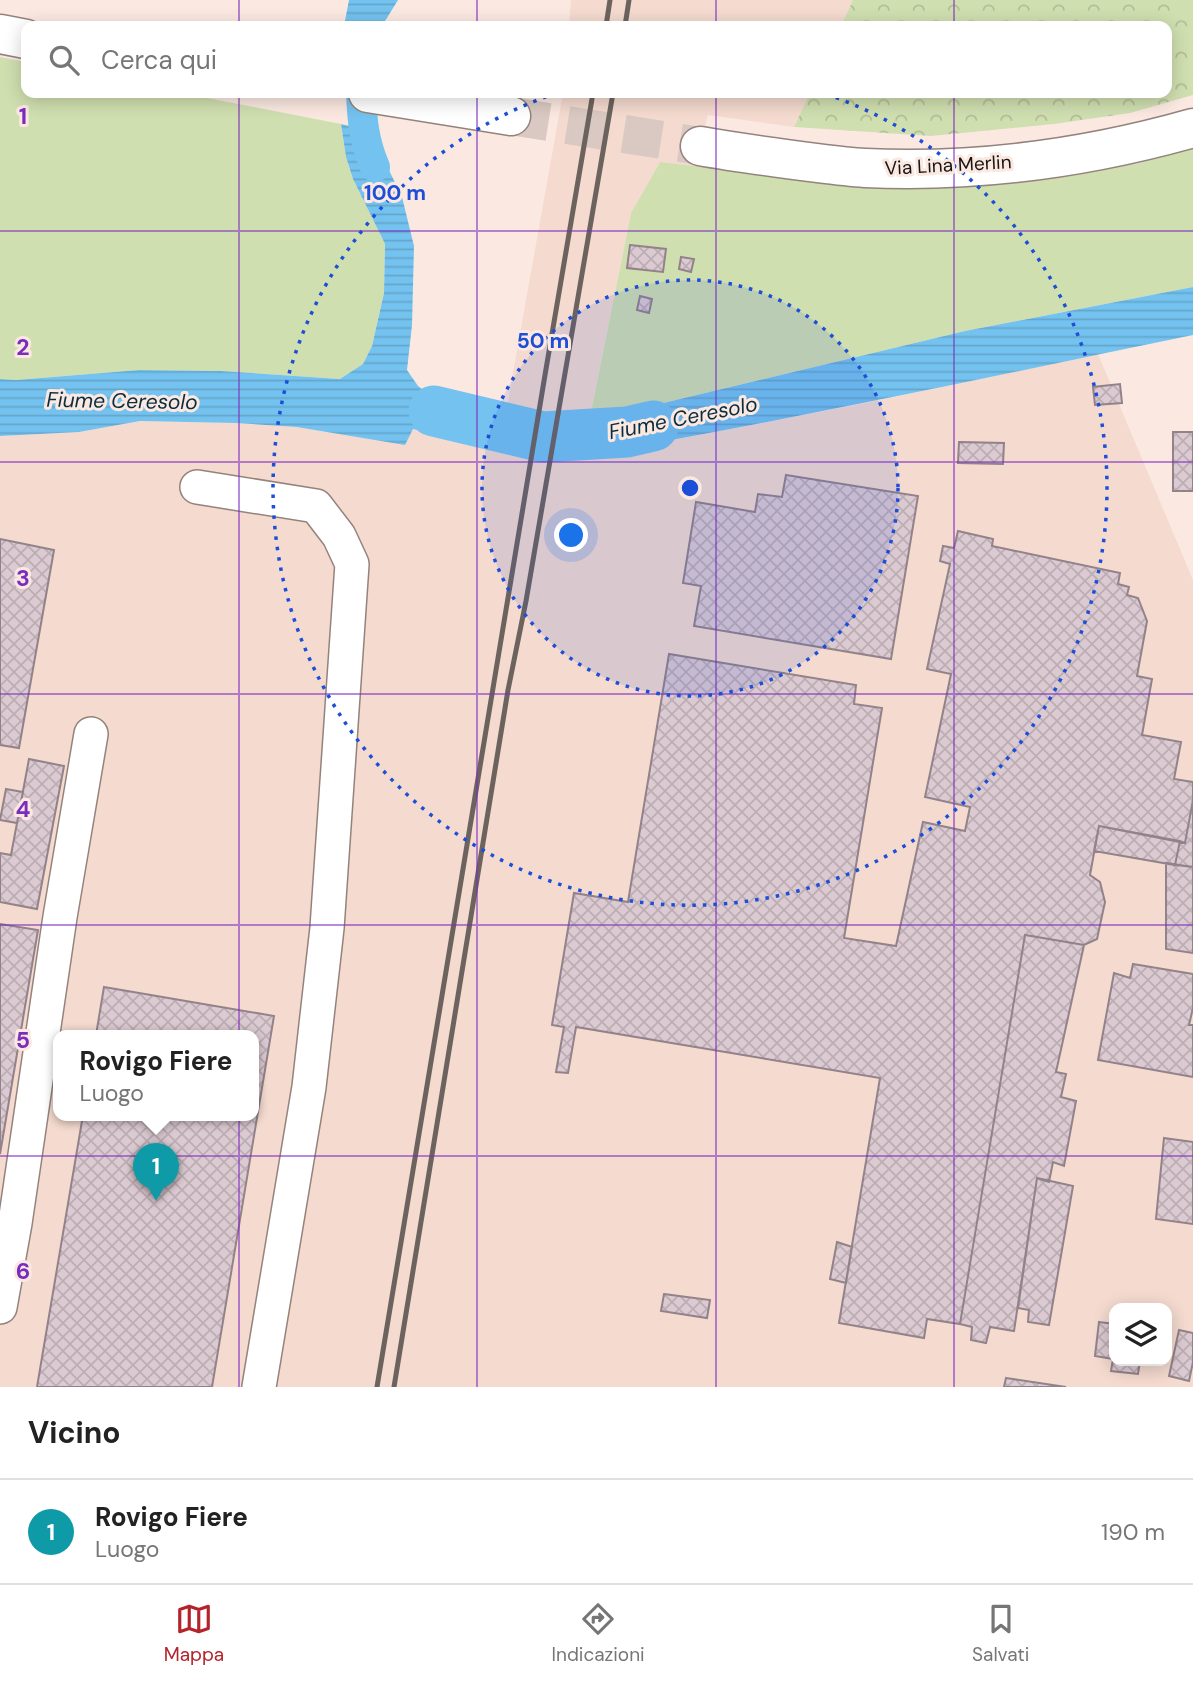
<!DOCTYPE html>
<html lang="it">
<style>
body{margin:0;font-family:"DM Sans",sans-serif;background:#f2f2f2;color:#222}
.controls{position:absolute;right:21px;bottom:21px;display:grid;overflow:hidden;border-radius:14px;box-shadow:0 4px 18px #0003}
.controls button{width:63px;height:63px;display:grid;place-items:center;padding:0;border:0;border-bottom:2px solid #e0e0e0;background:#fff;color:#222;font:35px sans-serif}
.you{position:absolute;left:572px;top:536px;width:24px;height:24px;margin:-18px;border:5px solid #fff;border-radius:50%;background:#1a73e8;box-shadow:0 0 0 10px #1a73e833}
.badge{display:grid;place-items:center;width:46px;height:46px;border-radius:50%;background:#b4232b;color:#fff;font-size:23px;font-weight:700}
.pin{position:absolute;translate:-50% -58px;filter:drop-shadow(0 2px 4px #0008)}
.pin::after{content:'';position:absolute;top:37px;width:24px;height:21px;background:inherit;clip-path:polygon(0 0,100% 0,50% 100%)}
.popup{position:absolute;left:53px;top:1030px;width:206px;height:91px;box-sizing:border-box;display:grid;place-content:center;border-radius:14px;background:#fff;filter:drop-shadow(0 2px 5px #0005);font-size:23px;white-space:nowrap;color:#767676}
.popup b{font-size:26px;color:#222}
.popup::after{content:'';position:absolute;left:50%;top:100%;margin-left:-14px;border:14px solid transparent;border-top-color:#fff}
.list{margin:0;padding:0;list-style:none}
h2{display:flex;justify-content:space-between;align-items:center;height:91px;margin:0;padding:0 28px;font-size:30px}
h2 small{font-size:23px;font-weight:400;color:#767676}
.list li{display:grid;grid-template-columns:46px 1fr auto;gap:21px;align-items:center;box-sizing:border-box;height:105px;padding:0 28px;border-top:2px solid #e0e0e0}
.list b{display:block;font-size:26px;white-space:nowrap}
.list p{margin:0;font-size:23px;white-space:nowrap;color:#767676}
.list em{font-size:23px;font-style:normal;color:#767676}
.icon{flex:none;width:38px;height:38px;fill:none;stroke:currentColor;stroke-width:2;stroke-linecap:round;stroke-linejoin:round}
.map{position:relative;flex:none;width:1193px;height:1387px;overflow:hidden}
.search{position:absolute;background:#fff;box-shadow:0 4px 18px #0003;left:21px;right:21px;top:21px;height:77px;display:flex;align-items:center;gap:18px;box-sizing:border-box;padding:0 24px;border-radius:14px;color:#767676;font-size:26px}
.sheet{height:196px;background:#fff}
nav{display:flex;justify-content:space-around;align-items:center;box-sizing:border-box;height:98px;border-top:2px solid #e0e0e0;background:#fff;font-size:19px;color:#767676}
nav a{display:grid;justify-items:center;gap:4px}
nav .on{color:#b4232b}
.map>svg:first-child{display:block}
.built{fill:#f4dacf;fill-rule:evenodd}
.green{fill:#d0dfb0}
.forest{fill:url(#forest-crowns)}
.water{fill:url(#water-rules)}
.lines{fill:none;stroke-linecap:round;stroke-linejoin:round}
.canal{stroke:#74c2ef;stroke-width:30}
.river{stroke:#74c2ef;stroke-width:51}
.building{fill:url(#building-cross-hatch);stroke:#928289;stroke-width:2}
.major-tunnel{stroke:#d9c9c2;stroke-width:38;stroke-dasharray:38 19;stroke-linecap:butt}
.minor-casing{stroke:#94837d;stroke-width:36}
.major-casing{stroke:#94837d;stroke-width:41}
.minor{stroke:#fff;stroke-width:33}
.major{stroke:#fff;stroke-width:38}
.rail{stroke:#6d635e;stroke-width:5}
.grid{fill:none;stroke:#7b2cbf;stroke-width:2;stroke-opacity:0.55}
.ring{fill:none;stroke:#1d4ed8;stroke-width:3.5;stroke-dasharray:3.5 7}
.labels{text-anchor:middle;dominant-baseline:central;stroke-width:6;stroke-linejoin:round;paint-order:stroke}
.street-label{font-size:19px;fill:#1a1412;stroke:#fbe9e1}
.water-label{font-size:21px;font-style:italic;fill:#092d3f;stroke:#fbe9e1}
.grid-label{font-size:23px;text-anchor:middle;font-weight:bold;fill:#7b2cbf;stroke:#fbe9e1;stroke-width:6;stroke-linejoin:round;paint-order:stroke}
.centre{fill:#1d4ed8;stroke:#fbe9e1;stroke-width:3.5}
.ring-label{font-size:21px;text-anchor:middle;font-weight:bold;fill:#1d4ed8;stroke:#fbe9e1;stroke-width:6;stroke-linejoin:round;paint-order:stroke}
</style>
<div class="map">
<svg width="1193" height="1387" viewBox="0 0 1193 1387">
<defs>
<pattern id="forest-crowns" width="20" height="18" patternUnits="userSpaceOnUse" patternTransform="scale(1.75)"><rect width="20" height="18" fill="#d0dfb0"/><path d="M2 6a3 3 0 1 1 6 0M12 15a3 3 0 1 1 6 0" fill="none" stroke="#b2be96"/></pattern>
<pattern id="water-rules" width="6" height="5" patternUnits="userSpaceOnUse" patternTransform="scale(1.75)"><rect width="6" height="5" fill="#74c2ef"/><path d="M0 2.5h6" fill="none" stroke="#64a6cc"/></pattern>
<pattern id="building-cross-hatch" width="8" height="8" patternUnits="userSpaceOnUse" patternTransform="scale(1.75)"><rect width="8" height="8" fill="#dccad2"/><path d="M0 0l8 8M0 8l8-8" fill="none" stroke="#bcadb3"/></pattern>
</defs>
<rect width="100%" height="100%" fill="#fbe9e1"/>
<path class="built" d="M571,0h282l-12,26h-272z
M563,93h247l-16,34 -86,-12 -15,51 -33,-4 -29,51 -49,243 80,-14 204,-39 232,-49 95,226v807h-1193v-951l79,-4 61,-11 96,2 61,4 115,2 87,22zM58,1035h196v80h-196zM1114,1308h53v53h-53z"/>
<path class="green" d="M0,57l26,5v31h156l159,31 5,33 7,22 32,65 -1,49 -12,53 -9,18 -23,15 -119,-8 -82,-1 -123,10 -16,-1z
M1193,147v140l-228,44 -331,79 -44,7 41,-204 29,-51 129,15 271,-3 80,-11z"/>
<path class="forest" d="M853,0h340v95l-63,18 -76,11 -123,12 -137,-9 16,-34h357v-67h-326z"/>
<path class="water" d="M349,0h49l-16,26h-38z
M341,124l29,7 32,66 12,49 -2,79 -5,45 11,16 8,6 79,16 -6,43 -86,-22 -8,16 -108,-18 -61,-4 -96,-2 -61,11 -79,4v-57l16,1 123,-10 82,1 119,8 23,-15 9,-18 12,-53 1,-49 -32,-65 -7,-22z
M1193,287v48c-204,42 -407,86 -612,121l9,-39 44,-7 331,-79z"/>
<g class="lines">
<path class="canal" d="M361,93c1,27 3,48 14,74"/>
<path class="river" d="M434,411l109,26 84,-5 26,-6"/>
</g>
<path class="building" d="M630,245l36,4 -3,23 -36,-4z
M681,257l13,2 -3,13 -12,-3z
M640,296l12,3 -3,14 -12,-3z
M1120,384l2,19 -27,2 -2,-18z
M1173,432h20v59h-20z
M959,442l45,1 -1,21 -45,-1z
M786,475l132,21 -27,163 -197,-33 7,-40 -18,-3 13,-81 59,10 3,-18 24,3z
M958,531l35,8 -1,7 128,27 -2,11 11,3 -2,8 11,3 9,23 -10,55 15,3 -10,56 39,7 -7,37 19,3v18l-8,43 -86,-17 -9,49 10,7 5,20 -8,37 -13,6 -59,-10 -65,389 -33,-5 -3,19 -85,-15 41,-245 -304,-51 -8,46 -12,-1 8,-45 -12,-2 22,-132 54,9 41,-248 187,31 -2,19 28,4 -38,230 52,8 27,-124 42,9 5,-24 -45,-10 26,-123 -24,-5 23,-105 -10,-3 3,-15 11,2z
M0,539l54,11 -35,198 -19,-3z
M29,759l35,7 -27,143 -37,-7v-49l11,2z
M6,789l17,3 -6,31 -17,-3z
M1193,800v67l-18,-2 5,-24 5,2z
M1099,826l81,15 -5,24 -81,-14z
M1166,863l27,4v86l-27,-4z
M0,924l38,6 -38,224z
M1025,935l59,10 -28,127 10,2 -5,23 15,4 -12,65 -11,-4 -4,20 -12,-4 -23,153 -24,-4 -4,16 -15,-3 1,-13 -12,-3z
M1133,964l60,10v34l-4,17h4v52l-95,-17 16,-87 16,5z
M104,987l170,29 -62,371h-175l46,-272h171v-80h-158z
M1164,1138l29,4v82l-37,-5z
M1037,1178l36,8 -24,139 -21,-3 1,-12 -11,-2z
M837,1242l15,5 -6,36 -16,-4z
M664,1294l46,6 -3,18 -46,-7z
M1099,1322l15,2v37h26l-2,13 -27,-3 2,-12 -18,-3z
M1179,1330l14,3v29l-4,19 -20,-5z
M1006,1378l60,9h-62z"/>
<g class="lines">
<path class="major-tunnel" d="M511,116l189,30"/>
<defs>
<path id="minor" d="M197,487l119,19 23,30 13,28 -25,364 -18,159 -50,300
M0,1307l15,-84 45,-306 31,-183"/>
<path id="major" d="M0,34l26,5
M368,93l143,23
M700,146c39,7 78,12 117,17 16,2 32,4 48,5 110,5 222,-10 328,-40"/>
</defs>
<use href="#minor" class="minor-casing"/>
<use href="#major" class="major-casing"/>
<use href="#minor" class="minor"/>
<use href="#major" class="major"/>
<path class="rail" d="M606,26l4,-26
M625,26l4,-26
M377,1387l168,-1012 48,-282
M394,1387l114,-697 18,-89 87,-508"/>
</g>
<path class="grid" d="M239,0v26M477,0v26M716,0v26M954,0v26M239,93v1294M477,93v1294M716,93v1294M954,93v1294M0,231h1193M0,462h1193M0,694h1193M0,925h1193M0,1156h1193"/>
<circle cx="690" cy="488" r="208" fill="#1d4ed8" fill-opacity=".12"/>
<g class="ring">
<circle cx="690" cy="488" r="208"/>
<path d="M826 94A417 417 0 1 1 554 94"/>
</g>
<g class="labels">
<g class="street-label">
<text transform="translate(948 165) rotate(-3)">Via Lina Merlin</text>
</g>
<g class="water-label">
<text transform="translate(122 401) rotate(1)">Fiume Ceresolo</text>
<text transform="translate(683 418) rotate(-11)">Fiume Ceresolo</text>
</g>
</g>
<g class="grid-label">
<text x="23" y="124">1</text>
<text x="23" y="355">2</text>
<text x="23" y="586">3</text>
<text x="23" y="817">4</text>
<text x="23" y="1048">5</text>
<text x="23" y="1279">6</text>
</g>
<circle cx="690" cy="488" r="10" class="centre"/>
<g class="ring-label">
<text x="395" y="200">100 m</text>
<text x="543" y="348">50 m</text>
</g>
</svg>
<div class="controls">
<button><svg class="icon" aria-label="layers" viewBox="0 0 24 24"><path d="M12 4l9 5-9 5-9-5zM3 14l9 5 9-5"/></svg></button>
</div>
<div class="you"></div>
<div class="pin badge" style="left:156px;top:1201px;background:#0f9aa8">1</div>
<div class="popup"><b>Rovigo Fiere</b>Luogo</div>
<div class="search"><svg class="icon" aria-label="search" viewBox="0 0 24 24"><circle cx="10" cy="10" r="6"/><path d="M15 15l6 6"/></svg>Cerca qui</div>
</div>
<section class="sheet">
<h2>Vicino<small></small></h2>
<ul class="list">
<li><span class="badge" style="background:#0f9aa8">1</span><div><b>Rovigo Fiere</b><p>Luogo</p></div><em>190 m</em></li>
</ul>
</section>
<nav>
<a class="on"><svg class="icon" aria-label="map" viewBox="0 0 24 24"><path d="M3 6l6-2 6 2 6-2v14l-6 2-6-2-6 2zM9 4v14M15 6v14"/></svg>Mappa</a>
<a><svg class="icon" aria-label="directions" viewBox="0 0 24 24"><path d="M12 3l9 9-9 9-9-9zM9 14v-3h6M13 9l2 2-2 2"/></svg>Indicazioni</a>
<a><svg class="icon" aria-label="saved" viewBox="0 0 24 24"><path d="M7 4h10v16l-5-4-5 4z"/></svg>Salvati</a>
</nav>
